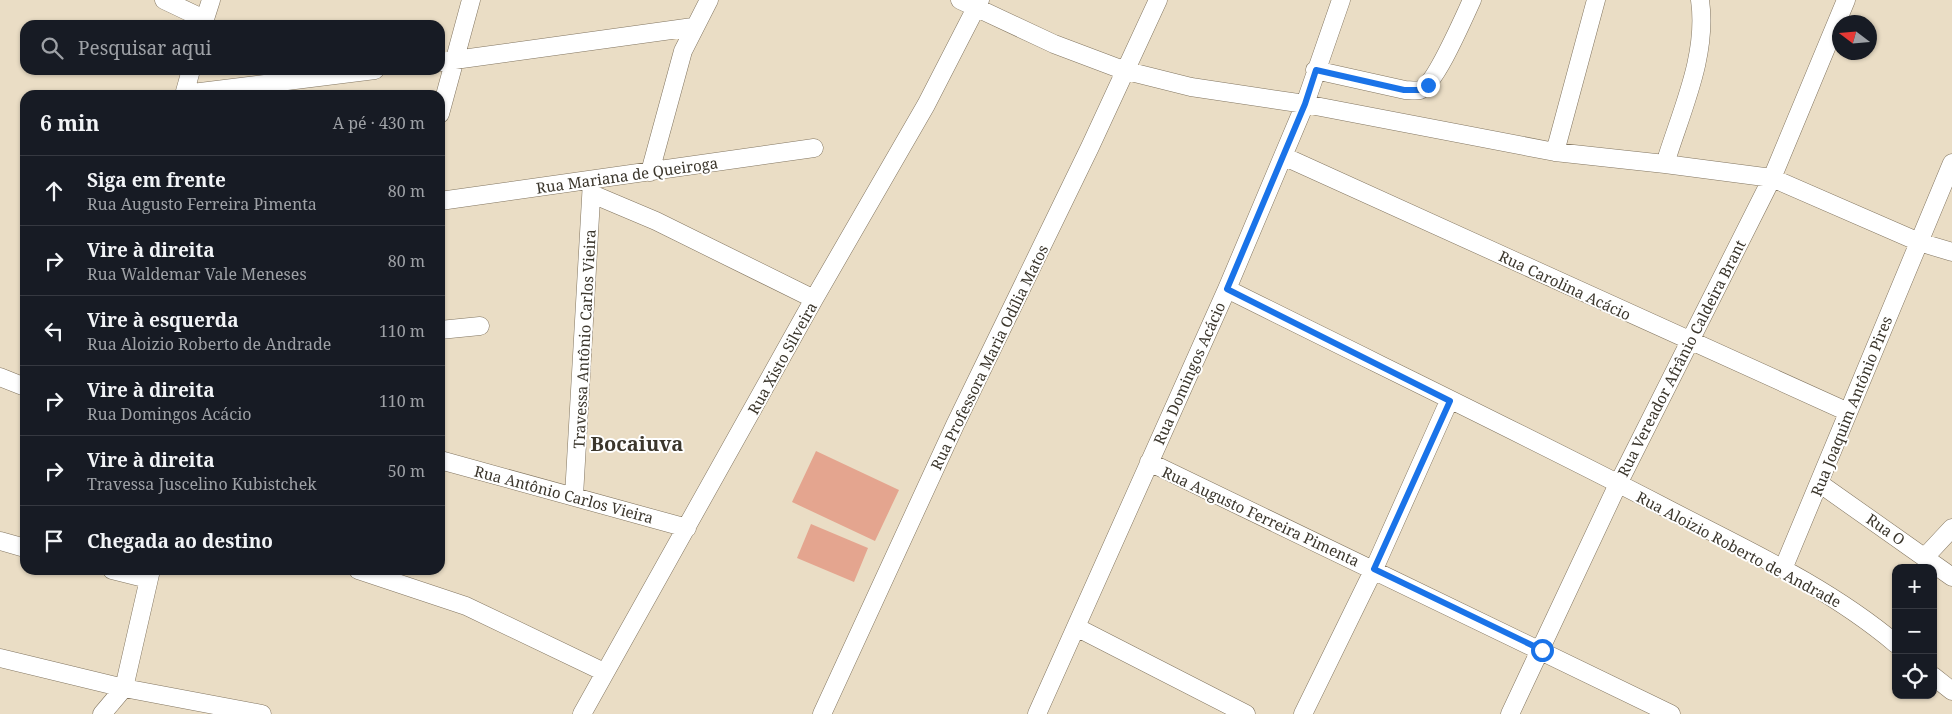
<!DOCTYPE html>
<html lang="pt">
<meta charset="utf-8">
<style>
body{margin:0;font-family:"Noto Serif",serif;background:#20242c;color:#f1f3f6}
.controls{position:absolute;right:15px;bottom:15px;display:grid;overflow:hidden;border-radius:10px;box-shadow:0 1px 4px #0004}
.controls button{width:45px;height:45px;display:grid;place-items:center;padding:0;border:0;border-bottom:1px solid #363941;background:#171b24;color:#f1f3f6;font:25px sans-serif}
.compass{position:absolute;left:1832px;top:15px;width:45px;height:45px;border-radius:50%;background:#171b24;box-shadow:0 1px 4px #0004;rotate:286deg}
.stop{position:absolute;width:15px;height:15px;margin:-11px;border:4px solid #1a73e8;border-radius:50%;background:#fff}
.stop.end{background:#1a73e8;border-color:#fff;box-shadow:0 1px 5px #0008}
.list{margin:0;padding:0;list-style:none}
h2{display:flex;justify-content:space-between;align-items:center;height:65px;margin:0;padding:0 20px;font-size:21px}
h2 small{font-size:16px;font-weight:400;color:#9ea1a6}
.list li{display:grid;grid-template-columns:32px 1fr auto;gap:15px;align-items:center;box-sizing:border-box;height:70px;padding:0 20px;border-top:1px solid #363941}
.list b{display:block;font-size:19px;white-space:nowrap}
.list p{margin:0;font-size:16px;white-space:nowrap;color:#9ea1a6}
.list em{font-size:16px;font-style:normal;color:#9ea1a6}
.icon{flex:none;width:28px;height:28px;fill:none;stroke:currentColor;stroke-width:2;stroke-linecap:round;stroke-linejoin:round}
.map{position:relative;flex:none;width:1952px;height:714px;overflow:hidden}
.search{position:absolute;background:#171b24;box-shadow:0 1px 4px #0004;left:20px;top:20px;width:425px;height:55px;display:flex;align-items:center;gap:12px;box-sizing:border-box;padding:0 18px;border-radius:15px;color:#9ea1a6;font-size:19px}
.panel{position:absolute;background:#171b24;box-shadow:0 1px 4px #0004;left:20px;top:90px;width:425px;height:485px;border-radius:15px}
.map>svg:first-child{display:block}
.green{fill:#e4a58f}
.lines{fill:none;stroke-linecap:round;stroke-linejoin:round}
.minor-casing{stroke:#827560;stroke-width:19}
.minor{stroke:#fff;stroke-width:18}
.route{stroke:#1a73e8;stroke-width:6}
.labels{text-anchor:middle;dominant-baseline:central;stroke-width:4;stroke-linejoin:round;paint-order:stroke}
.street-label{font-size:15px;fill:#3b362c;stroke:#fff}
.district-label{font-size:20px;font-weight:bold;fill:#3b362c;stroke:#fff}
</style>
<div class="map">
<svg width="1952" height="714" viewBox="0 0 1952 714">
<rect width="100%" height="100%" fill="#eaddc5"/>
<path class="green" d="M816,451l83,39 -24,51 -83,-39z
M811,524l57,24 -14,34 -57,-24z"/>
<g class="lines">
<defs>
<path id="minor" d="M164,0l40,19
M960,0l94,44 69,26 68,17 114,17 250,48 110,12 107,14 147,64 33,10
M203,25l8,-25
M440,62l253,-35
M1315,70l90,20c4,0 11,1 15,0 15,-5 44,-73 52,-90
M184,94l191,-24
M184,95l7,-25
M440,114l31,-114
M1555,152l41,-152
M1283,156l565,256
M1665,164c16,-53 43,-108 35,-164
M650,172l33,-121 26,-51
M592,194l64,27 158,78
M440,201l374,-53
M1227,289c144,72 290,142 433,216 80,42 166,80 236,139
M440,330l40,-4
M0,377l25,10
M440,460l247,68
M1149,462l522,252
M1819,483l133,94
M574,496l18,-315
M0,541l25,7
M1925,557l27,-29
M1783,569l169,-406
M112,570l36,9
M358,570l108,36 138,66
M1076,627l170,87
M0,658l124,30 138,26
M1933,676l19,15
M102,714l22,-26 27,-118
M582,714l232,-415 112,-194 54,-105
M822,714l133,-289 135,-278 68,-147
M1037,714l190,-425 78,-185 36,-104
M1303,714l71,-145 75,-168
M1510,714l108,-230 154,-306 74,-178"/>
</defs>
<use href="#minor" class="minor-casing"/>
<use href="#minor" class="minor"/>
</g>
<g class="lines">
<path class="route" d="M1428,85l-8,5h-16l-88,-20 -11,34 -78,185 223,112 -76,168 168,81"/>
</g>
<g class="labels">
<g class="street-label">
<text transform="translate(627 175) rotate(-8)">Rua Mariana de Queiroga</text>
<text transform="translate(1565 285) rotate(25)">Rua Carolina Acácio</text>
<text transform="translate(584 339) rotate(-87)">Travessa Antônio Carlos Vieira</text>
<text transform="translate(989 357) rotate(-64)">Rua Professora Maria Odília Matos</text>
<text transform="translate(782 358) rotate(-61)">Rua Xisto Silveira</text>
<text transform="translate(1681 358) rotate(-63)">Rua Vereador Afrânio Caldeira Brant</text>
<text transform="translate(1189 373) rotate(-66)">Rua Domingos Acácio</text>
<text transform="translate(1851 406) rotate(-68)">Rua Joaquim Antônio Pires</text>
<text transform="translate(564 494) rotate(15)">Rua Antônio Carlos Vieira</text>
<text transform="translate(1261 516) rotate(25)">Rua Augusto Ferreira Pimenta</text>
<text transform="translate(1886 529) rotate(35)">Rua O</text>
<text transform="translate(1739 549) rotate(28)">Rua Aloizio Roberto de Andrade</text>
</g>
<g class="district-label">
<text x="637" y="443">Bocaiuva</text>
</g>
</g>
</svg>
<div class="controls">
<button>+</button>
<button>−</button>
<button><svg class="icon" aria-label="locate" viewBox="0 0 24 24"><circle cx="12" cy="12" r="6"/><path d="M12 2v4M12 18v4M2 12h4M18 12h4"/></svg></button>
</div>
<svg class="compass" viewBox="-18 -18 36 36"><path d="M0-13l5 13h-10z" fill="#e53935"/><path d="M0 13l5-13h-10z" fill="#9ea1a6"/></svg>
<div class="stop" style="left:1542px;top:650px"></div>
<div class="stop end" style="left:1428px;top:85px"></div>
<div class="search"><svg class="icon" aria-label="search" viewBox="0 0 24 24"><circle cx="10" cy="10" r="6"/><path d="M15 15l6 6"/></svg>Pesquisar aqui</div>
<section class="panel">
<h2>6 min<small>A pé · 430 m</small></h2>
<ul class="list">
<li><svg class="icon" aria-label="ahead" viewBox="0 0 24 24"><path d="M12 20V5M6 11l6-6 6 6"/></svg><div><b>Siga em frente</b><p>Rua Augusto Ferreira Pimenta</p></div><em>80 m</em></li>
<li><svg class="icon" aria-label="right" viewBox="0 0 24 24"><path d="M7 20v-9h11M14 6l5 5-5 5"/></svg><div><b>Vire à direita</b><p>Rua Waldemar Vale Meneses</p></div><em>80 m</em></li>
<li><svg class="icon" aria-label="left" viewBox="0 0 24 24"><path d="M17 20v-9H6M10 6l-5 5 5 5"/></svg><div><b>Vire à esquerda</b><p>Rua Aloizio Roberto de Andrade</p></div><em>110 m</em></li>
<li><svg class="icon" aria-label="right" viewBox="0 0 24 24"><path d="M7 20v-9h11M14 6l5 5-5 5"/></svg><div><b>Vire à direita</b><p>Rua Domingos Acácio</p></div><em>110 m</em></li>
<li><svg class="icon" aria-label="right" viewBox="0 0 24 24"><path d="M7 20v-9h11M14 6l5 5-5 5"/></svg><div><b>Vire à direita</b><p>Travessa Juscelino Kubistchek</p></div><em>50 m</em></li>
<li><svg class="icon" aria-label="arrive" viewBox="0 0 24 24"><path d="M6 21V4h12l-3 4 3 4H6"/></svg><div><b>Chegada ao destino</b></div></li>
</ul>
</section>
</div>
